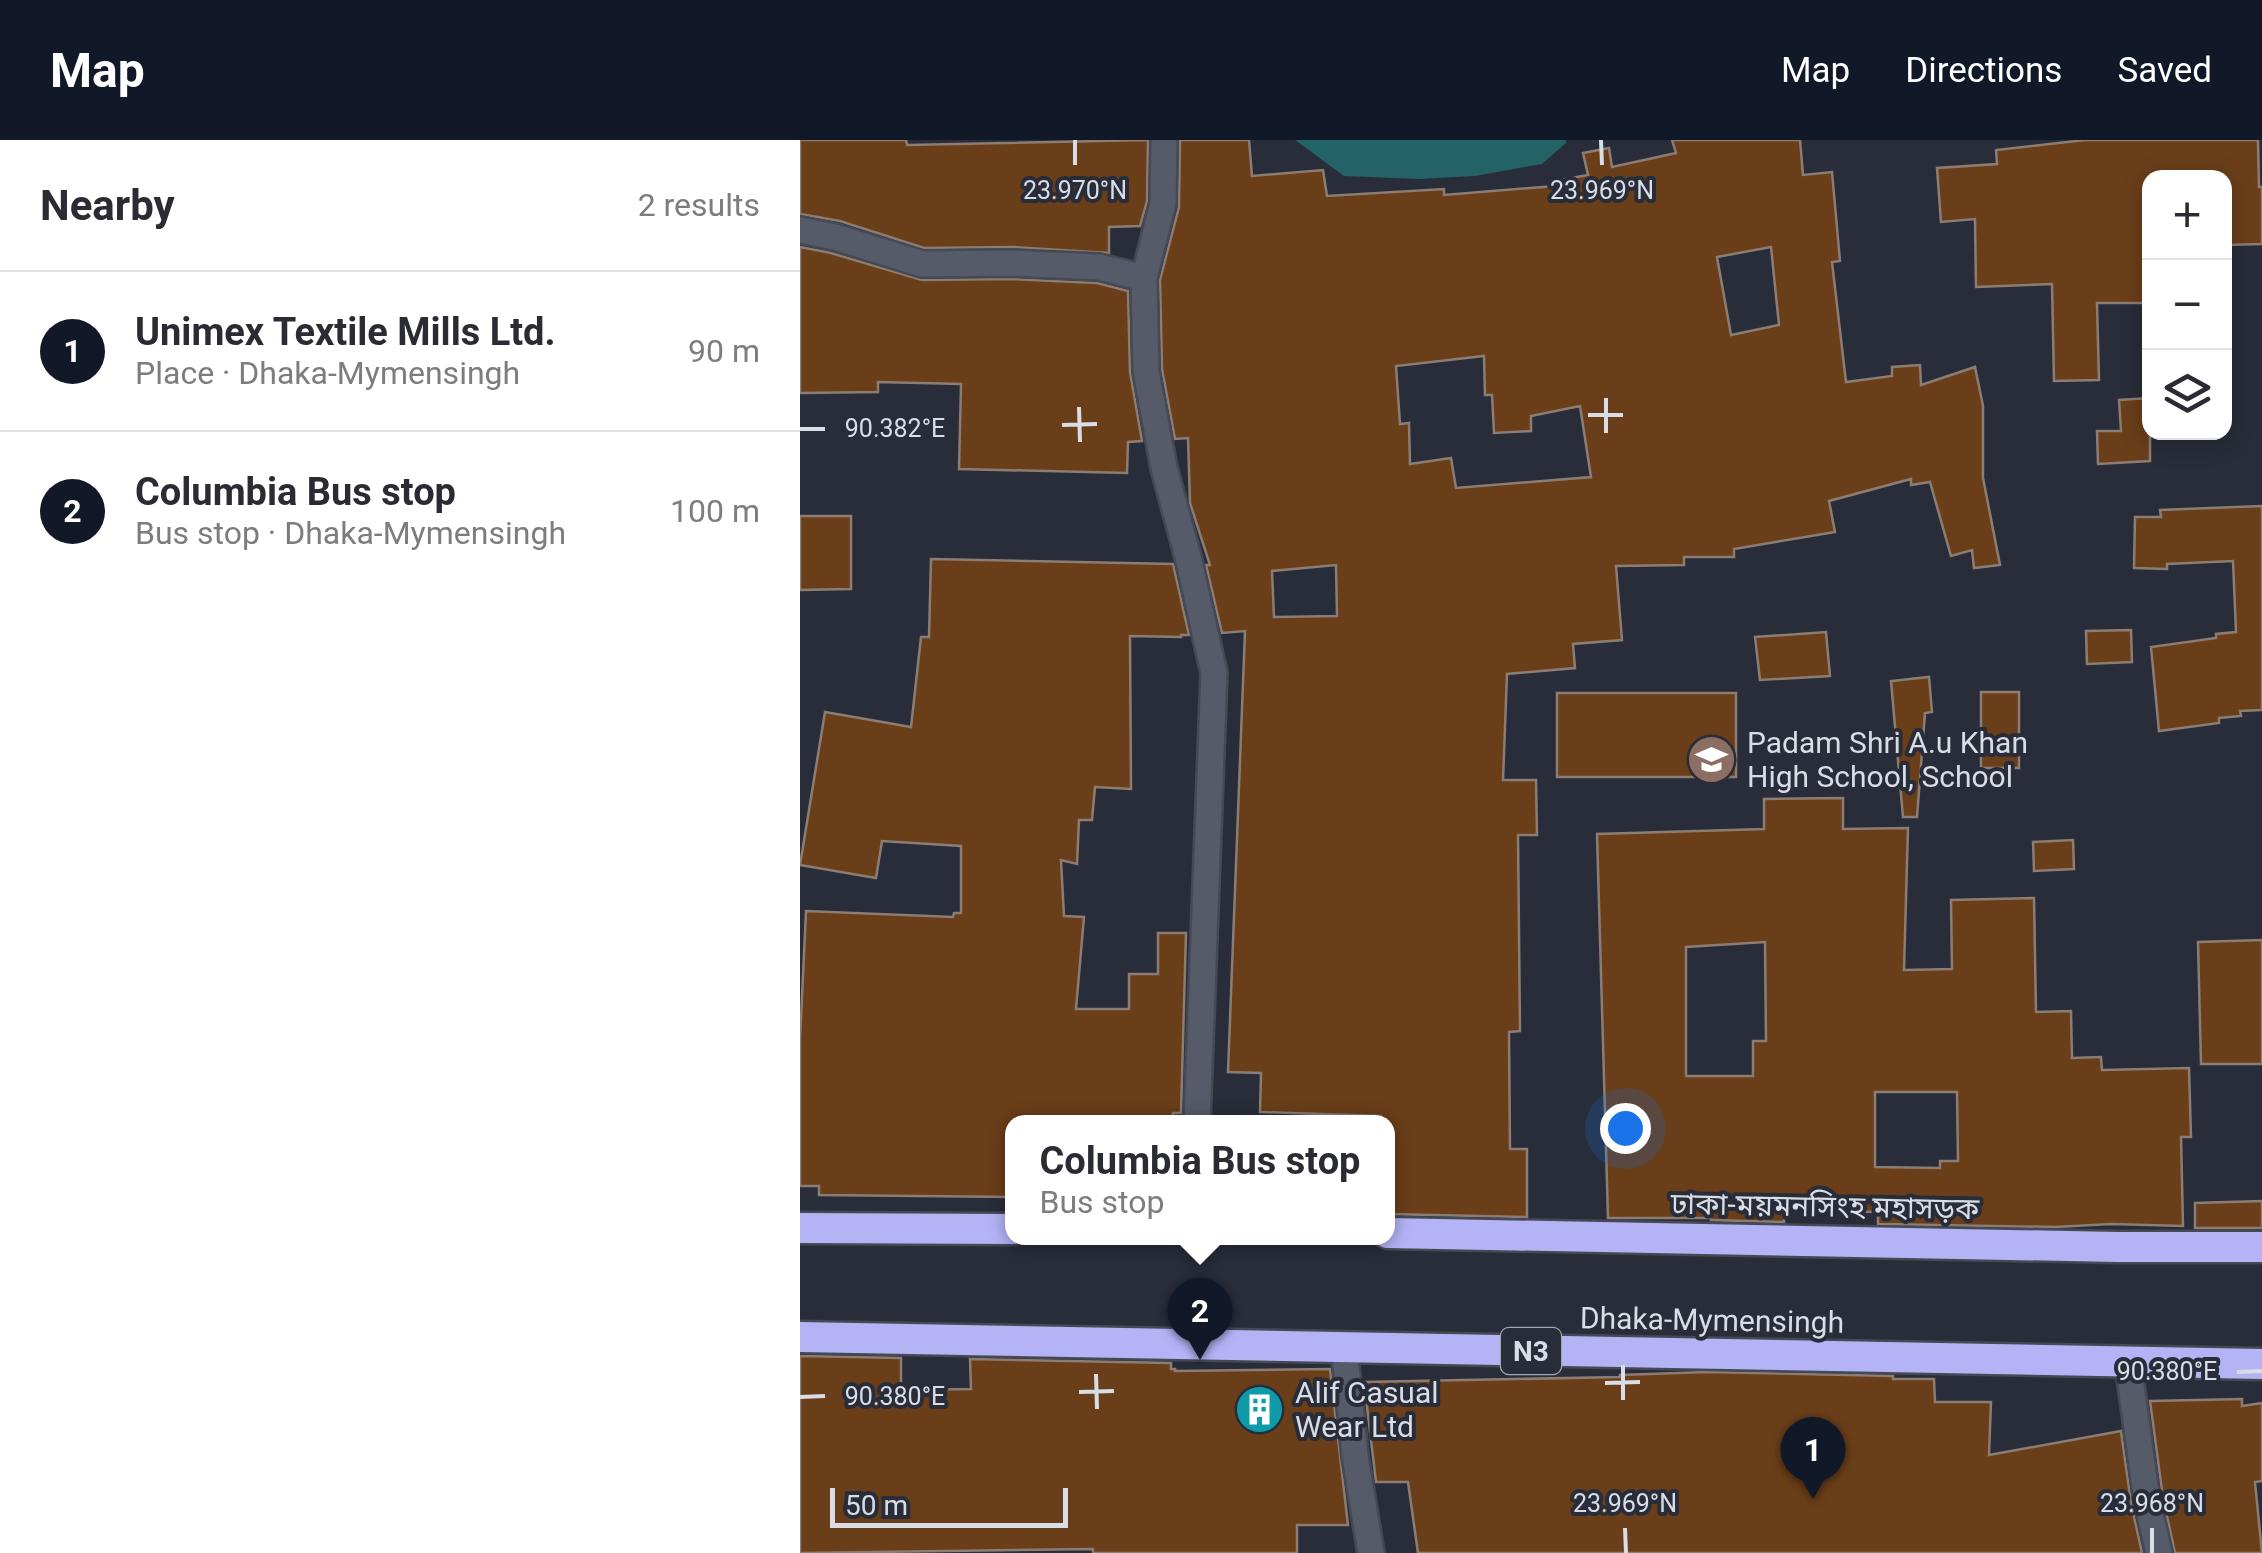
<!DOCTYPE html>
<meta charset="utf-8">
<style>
body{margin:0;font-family:Roboto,"Noto Sans Bengali",sans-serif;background:#f2f2f3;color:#2b2b33}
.controls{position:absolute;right:30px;top:30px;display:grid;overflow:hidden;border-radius:20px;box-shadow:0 5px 25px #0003}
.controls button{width:90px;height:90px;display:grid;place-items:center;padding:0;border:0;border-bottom:2px solid #e1e1e2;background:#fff;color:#2b2b33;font:50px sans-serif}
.scale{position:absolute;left:30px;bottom:25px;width:238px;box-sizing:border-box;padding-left:10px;border:5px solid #d9dde5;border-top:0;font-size:28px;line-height:35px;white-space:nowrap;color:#d9dde5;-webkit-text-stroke:8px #282d39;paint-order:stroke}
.you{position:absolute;left:825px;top:988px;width:35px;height:35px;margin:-25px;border:8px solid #fff;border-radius:50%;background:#1a73e8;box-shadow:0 0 0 15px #1a73e833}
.badge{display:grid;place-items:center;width:65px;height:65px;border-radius:50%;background:#111827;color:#fff;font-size:32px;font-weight:700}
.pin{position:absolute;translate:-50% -82px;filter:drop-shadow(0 2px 5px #0008)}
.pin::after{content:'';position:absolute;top:52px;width:35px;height:30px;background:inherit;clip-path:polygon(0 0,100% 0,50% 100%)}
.popup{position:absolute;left:205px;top:975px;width:390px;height:130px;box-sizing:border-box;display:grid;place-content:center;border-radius:20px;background:#fff;filter:drop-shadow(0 2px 8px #0005);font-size:32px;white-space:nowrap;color:#7c7c81}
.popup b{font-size:38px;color:#2b2b33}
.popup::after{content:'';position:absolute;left:50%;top:100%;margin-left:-20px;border:20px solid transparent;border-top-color:#fff}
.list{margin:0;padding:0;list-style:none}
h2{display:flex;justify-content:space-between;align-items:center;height:130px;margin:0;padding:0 40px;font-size:42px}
h2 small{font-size:32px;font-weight:400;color:#7c7c81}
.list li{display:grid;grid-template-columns:65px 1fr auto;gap:30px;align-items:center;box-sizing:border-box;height:160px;padding:0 40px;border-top:2px solid #e1e1e2}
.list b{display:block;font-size:38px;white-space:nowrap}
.list p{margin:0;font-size:32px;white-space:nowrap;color:#7c7c81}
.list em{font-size:32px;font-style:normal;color:#7c7c81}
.icon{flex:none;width:55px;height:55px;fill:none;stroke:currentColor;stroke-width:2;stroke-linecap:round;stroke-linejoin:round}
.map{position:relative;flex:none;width:1462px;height:1413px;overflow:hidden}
header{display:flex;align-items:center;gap:60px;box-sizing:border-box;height:140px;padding:0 50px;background:#111827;color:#fff}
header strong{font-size:48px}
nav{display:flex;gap:55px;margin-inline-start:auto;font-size:35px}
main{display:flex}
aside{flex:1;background:#fff}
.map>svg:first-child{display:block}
.water{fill:#236267}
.building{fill:#6a3e19;stroke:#8b7d73;stroke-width:2.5;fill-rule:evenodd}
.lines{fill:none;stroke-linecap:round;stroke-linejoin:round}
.street-casing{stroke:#454953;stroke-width:30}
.highway-casing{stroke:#454953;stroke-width:35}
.street{stroke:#555b68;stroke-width:25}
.highway{stroke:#b3b3f6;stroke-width:30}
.ticks{fill:none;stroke:#d9dde5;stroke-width:4}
.labels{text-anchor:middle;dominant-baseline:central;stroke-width:8;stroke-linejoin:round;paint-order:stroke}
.shield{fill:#282d39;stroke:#a4a8b1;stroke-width:2.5}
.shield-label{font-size:28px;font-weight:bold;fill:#d9dde5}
.poi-label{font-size:30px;fill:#d9dde5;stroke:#282d39;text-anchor:start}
.street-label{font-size:30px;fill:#d9dde5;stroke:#282d39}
.ticks-label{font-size:25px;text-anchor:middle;fill:#d9dde5;stroke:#282d39;stroke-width:8;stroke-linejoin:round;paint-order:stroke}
</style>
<header>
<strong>Map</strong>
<nav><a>Map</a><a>Directions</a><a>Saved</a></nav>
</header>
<main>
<aside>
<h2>Nearby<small>2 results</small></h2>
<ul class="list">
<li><span class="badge">1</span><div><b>Unimex Textile Mills Ltd.</b><p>Place · Dhaka-Mymensingh</p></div><em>90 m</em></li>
<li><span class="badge">2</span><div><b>Columbia Bus stop</b><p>Bus stop · Dhaka-Mymensingh</p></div><em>100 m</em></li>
</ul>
</aside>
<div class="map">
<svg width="1462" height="1413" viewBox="0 0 1462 1413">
<rect width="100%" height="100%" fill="#282d39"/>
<path class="water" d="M495,0h271v3l-24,21 -67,12 -55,3 -76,-3z"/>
<path class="building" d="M0,0h106l1,5 241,-5 -1,61 -7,25 -31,1v26l-97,-6 -88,1 -84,-27 -40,-7z
M380,0h69l3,36 71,-6 4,26 117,-7v6l111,-9 -1,-5 34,-6 -5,-22 26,-5 3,19 64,-14 -4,-13h128l3,35 29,-3 8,89 -8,1 14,120 46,-6v-9l28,-2 1,20 54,-18 8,39v72l17,87 -26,3 -2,-18 -21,6 -21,-74 -19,3v-6l-82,22 6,31 -101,17v8h-50v8l-68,1 6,74 -49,4 2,24 -68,6 -4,106h33l1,55h-19l2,196 -11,1 1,117h17v68l-139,-3v-92h-7v-6l-121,-4 1,-39 -33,-1 17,-441 -23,2 -16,-68h4l-20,-62 -2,-65 -13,1 -13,-70 -2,-89 19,-73zM971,107l8,78 -48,10 -14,-78zM684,216l1,39h7l2,38 37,-2v-15l49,-10 11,71 -135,11 -5,-30 -41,6 -1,-41 -9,1 -4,-58zM536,425l1,51 -63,1 -2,-46z
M1285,0h173l1,47h3v57l-38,1v-67h-74v125h-53l2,77 -45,1 -2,-97 -76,3 -1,-68 -34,3 -4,-54 60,-4 -1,-14z
M0,107l31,6 91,27 90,-1 85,4 31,8 2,81 12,69 -14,1 -1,31 -168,-4 2,-85 -83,-2v10l-78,1z
M1350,258v63l-52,3 -1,-33h24l-2,-31z
M1462,366v204l-22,1 1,5 -22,2v5l-60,8 -8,-84 65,-9v-4l20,-2 -3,-71 -66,3v5l-33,-1 1,-51h26l-1,-7z
M0,376h51v73l-51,1z
M131,419l242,5 16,71h-8v2l-51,-1 1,153 -36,-2 -3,33h-13l-2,44 -16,-4 3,56 20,1 -8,92h53v-35h29v-41h28l-5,180h-8v9h-161v75l-193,-2v-9h-19v-146l6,-129 147,6 1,-4h7v-67l-79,-5 -6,37 -76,-13 25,-153 86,15 10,-90h8z
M1331,490l1,32 -45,2 -1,-33z
M1026,492l4,44 -70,4 -5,-43z
M1129,537l3,35 -7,1 -8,104h-14l-12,-136z
M1181,552h38v76h-38z
M757,553h179v84h-179z
M1043,658v31l65,-1 -4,142 48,-1 -1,-69 83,-2 2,114 35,-1 1,47 29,-1 1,13 87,-2 2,69h-10l2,89 -72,-2 -55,3 -178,-3v-12l-94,-2v12l-73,-2v-2h-103l-11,-384 167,-5v-30zM965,802l1,99h-13v35h-67v-129zM1075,952h82l1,69h-18v7l-65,-1z
M1273,700l1,29 -40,2 -1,-29z
M1462,800v124h-61l-3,-122z
M1462,1061v27h-67v-25z
M0,1216l101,2v32l70,-1 -1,-30 201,4v6h4v2l155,-2 18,156h-51v28h-204v-4l-293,4z
M907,1232l186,4v3h41l1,23h56l-2,53 132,-24 10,72 11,50h-724l-10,-71h-32l-12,-100 256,-5v-2z
M1442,1259v7l20,-3v78l-7,1 7,71h-87l-12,-55 -13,-97z"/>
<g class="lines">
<defs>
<path id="street" d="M364,0l-1,63 -19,75 2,93 18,97 24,89 26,116 -17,449
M0,90l35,7 87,27 90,-1 87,4 45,11
M544,1207l11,109 16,97
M1328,1223l19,138 12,52"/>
<path id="highway" d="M0,1088l212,1
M588,1093l729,14h145
M0,1197l1462,27"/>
</defs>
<use href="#street" class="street-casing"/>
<use href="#highway" class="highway-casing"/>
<use href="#street" class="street"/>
<use href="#highway" class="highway"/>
</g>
<path class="ticks" d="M275,0v25M801,0l1,25M806,258v35M279,267l1,35M788,275h35M262,285l35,-1M0,289h25M823,1225v35M1437,1232l25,-1M296,1234l1,35M805,1243l35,-1M279,1252l35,-1M0,1257l25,-1M825,1388l1,25M1352,1388v25"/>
<defs>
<symbol id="school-disc" viewBox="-11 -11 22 22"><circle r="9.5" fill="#8d6e63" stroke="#282d39"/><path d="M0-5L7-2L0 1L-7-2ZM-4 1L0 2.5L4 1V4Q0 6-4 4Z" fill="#fff"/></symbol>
<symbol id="building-disc" viewBox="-11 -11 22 22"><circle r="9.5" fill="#0f9aa8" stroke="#282d39"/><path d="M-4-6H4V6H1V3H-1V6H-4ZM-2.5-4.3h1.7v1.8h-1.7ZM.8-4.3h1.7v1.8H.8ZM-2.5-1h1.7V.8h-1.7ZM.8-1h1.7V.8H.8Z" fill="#fff"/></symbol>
</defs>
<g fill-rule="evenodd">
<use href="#school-disc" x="884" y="592" width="55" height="55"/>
<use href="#building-disc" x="432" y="1242" width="55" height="55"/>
</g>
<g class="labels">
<rect class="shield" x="701" y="1188" width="60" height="46" rx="8"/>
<g class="shield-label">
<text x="731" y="1211">N3</text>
</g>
<g class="poi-label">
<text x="947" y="602">Padam Shri A.u Khan<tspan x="947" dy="34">High School, School</tspan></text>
<text x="495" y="1252">Alif Casual<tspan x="495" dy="34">Wear Ltd</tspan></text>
</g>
<g class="street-label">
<text transform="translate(1025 1066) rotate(1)">ঢাকা-ময়মনসিংহ মহাসড়ক</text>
<text transform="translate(912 1180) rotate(1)">Dhaka-Mymensingh</text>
</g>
</g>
<g class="ticks-label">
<text x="275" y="59">23.970°N</text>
<text x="802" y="59">23.969°N</text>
<text x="95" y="297">90.382°E</text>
<text x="1367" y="1240">90.380°E</text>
<text x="95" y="1265">90.380°E</text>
<text x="825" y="1372">23.969°N</text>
<text x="1352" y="1372">23.968°N</text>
</g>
</svg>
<div class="controls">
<button>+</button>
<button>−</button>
<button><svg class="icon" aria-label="layers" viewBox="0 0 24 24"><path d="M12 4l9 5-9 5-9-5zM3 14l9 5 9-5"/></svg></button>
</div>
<div class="scale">50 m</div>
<div class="you"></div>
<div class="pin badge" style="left:1013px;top:1359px">1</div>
<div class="pin badge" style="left:400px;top:1220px">2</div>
<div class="popup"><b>Columbia Bus stop</b>Bus stop</div>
</div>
</main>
